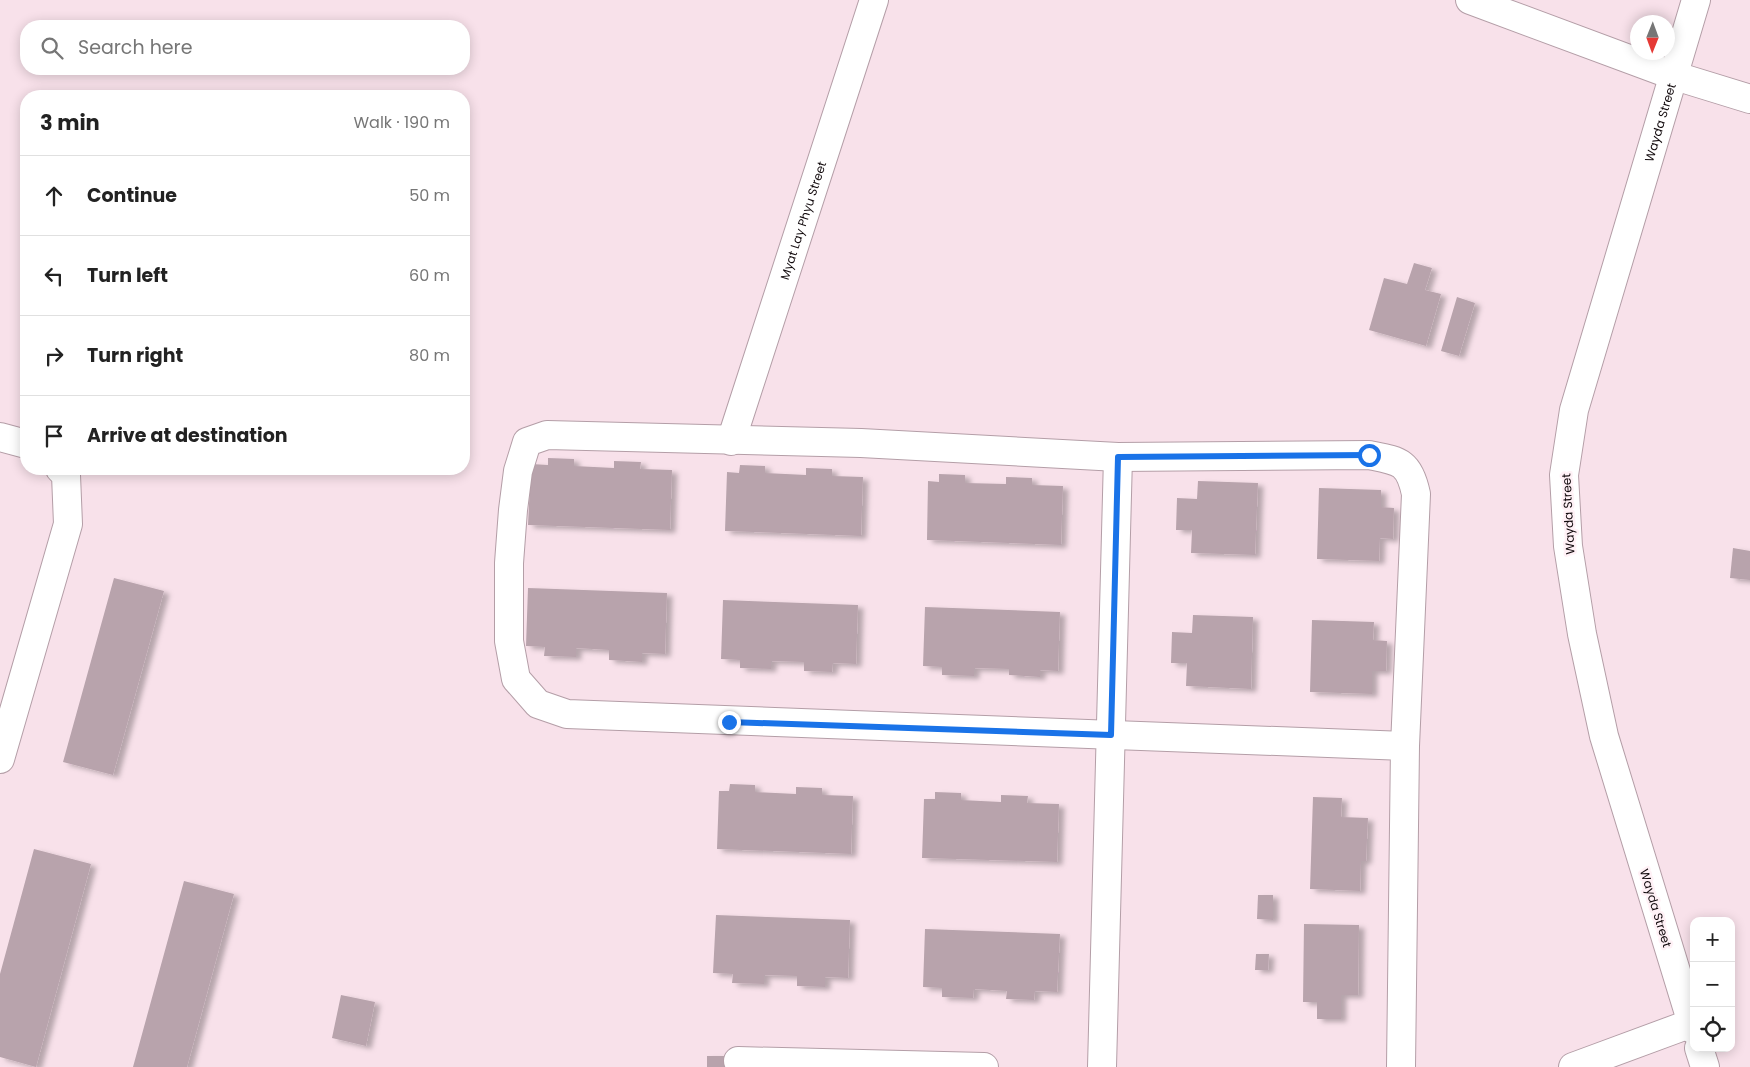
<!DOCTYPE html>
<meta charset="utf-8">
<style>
body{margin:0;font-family:Poppins,sans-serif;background:#f6f6f6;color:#222}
.controls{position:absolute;right:15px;bottom:15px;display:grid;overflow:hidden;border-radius:10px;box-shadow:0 2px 12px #0003}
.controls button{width:45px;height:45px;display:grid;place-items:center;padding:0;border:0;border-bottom:1px solid #e0e0e0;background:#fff;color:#222;font:25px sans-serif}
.compass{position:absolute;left:1630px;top:15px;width:45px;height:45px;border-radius:50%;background:#fff;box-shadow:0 2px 12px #0003;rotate:181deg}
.stop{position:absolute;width:15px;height:15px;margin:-11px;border:4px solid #1a73e8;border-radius:50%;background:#fff}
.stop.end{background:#1a73e8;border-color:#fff;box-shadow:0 1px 5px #0008}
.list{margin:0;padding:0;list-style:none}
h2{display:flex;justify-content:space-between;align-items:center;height:65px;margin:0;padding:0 20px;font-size:21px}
h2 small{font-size:16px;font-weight:400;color:#767676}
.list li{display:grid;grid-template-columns:32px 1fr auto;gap:15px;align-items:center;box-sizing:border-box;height:80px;padding:0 20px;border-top:1px solid #e0e0e0}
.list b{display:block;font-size:19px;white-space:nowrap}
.list em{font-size:16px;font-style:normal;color:#767676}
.icon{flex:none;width:28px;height:28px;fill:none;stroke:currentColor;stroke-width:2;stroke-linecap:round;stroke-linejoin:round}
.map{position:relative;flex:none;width:1750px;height:1067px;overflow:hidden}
.search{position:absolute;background:#fff;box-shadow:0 2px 12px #0003;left:20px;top:20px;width:450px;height:55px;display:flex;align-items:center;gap:12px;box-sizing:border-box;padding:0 18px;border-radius:20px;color:#767676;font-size:19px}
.panel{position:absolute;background:#fff;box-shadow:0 2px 12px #0003;left:20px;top:90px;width:450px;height:385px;border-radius:20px}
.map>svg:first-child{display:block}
.building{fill:#b8a3ac;filter:url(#shadow)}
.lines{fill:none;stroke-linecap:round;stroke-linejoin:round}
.minor-casing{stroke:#b49ea7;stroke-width:30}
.minor{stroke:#fff;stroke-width:28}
.route{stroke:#1a73e8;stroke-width:6}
.labels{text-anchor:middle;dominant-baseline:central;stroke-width:5;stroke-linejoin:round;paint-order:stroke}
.street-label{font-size:12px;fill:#120a0d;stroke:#fff1f6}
</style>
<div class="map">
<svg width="1750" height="1067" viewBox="0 0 1750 1067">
<defs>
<filter id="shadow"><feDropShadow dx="5.5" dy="3" stdDeviation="2.5" flood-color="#0004"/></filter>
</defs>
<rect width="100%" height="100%" fill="#f8e1ea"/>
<path class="building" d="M1414,263l18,5 -7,22 16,4 -15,52 -57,-16 15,-52 23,6z
M1457,297l18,6 -16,53 -18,-5z
M548,458l26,1v7l40,2v-7l27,1 -1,7 32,1 -2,60 -142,-5 3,-61 17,1z
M740,465l25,1v7l41,2v-7l26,1v7l31,1 -2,59 -136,-5 2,-59 12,1z
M939,474l26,1v8l41,1v-7l26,1v7l31,1 -2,59 -134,-5 1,-59 11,1z
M1198,481l60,2 -3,72 -64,-2 1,-23h-16l1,-32 20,1z
M1319,488l62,2v17l13,1 -1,31 -13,-1 -1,23 -62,-2z
M1733,548l17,3v29l-20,-2z
M114,578l50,13 -51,184 -50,-13z
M528,588l139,5 -2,61 -23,-1v9l-33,-2v-10l-33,-2v9l-32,-1 1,-9 -19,-1z
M723,600l135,5 -2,59 -23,-1 -1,9 -28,-1v-9l-33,-1v8l-31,-1v-8l-19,-1z
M925,607l135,5 -2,59 -18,-1v7l-31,-2v-6l-35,-1v8l-32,-1v-8l-19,-1z
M1193,615l60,2 -2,72 -65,-3 1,-23h-16l1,-31 20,1z
M1312,620l62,2 -1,18 14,1 -1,30h-14v23l-62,-2z
M730,784l25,1v7l41,2v-7l26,1v7l31,1 -2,58 -134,-5 2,-58h10z
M935,792l26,1v7l40,2v-7l27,1 -1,7 32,1 -2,58 -135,-4 2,-59h11z
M1313,797l29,1 -1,19 27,1 -2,43h-5l-1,30 -50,-2z
M34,849l57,15 -55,203 -36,-10v-83z
M184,881l50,13 -47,173h-54z
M1258,895h15v25l-16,-1z
M716,915l134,5 -2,58 -23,-1v10l-28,-1v-10l-33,-1v9l-32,-1 1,-9 -20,-1z
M1304,924l55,1 -1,70h-17v24h-24v-17h-14z
M925,929l135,5 -3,58 -22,-1 -1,9 -28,-1 1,-8 -33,-2 -1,9 -31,-1v-9l-19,-1z
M1256,954h13l-1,16h-13z
M341,995l34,7 -9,44 -34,-8z
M707,1056h18v11h-18z"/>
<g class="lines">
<defs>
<g id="minor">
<path d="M1470,0l202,75 78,24"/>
<path d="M0,437l26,7"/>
<path id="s1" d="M731,441l143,-441"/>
<path d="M0,759l68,-235 -2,-49 -6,-6"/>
<path id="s2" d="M1694,1030l-90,-294 -22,-102 -14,-88 -4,-71 10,-65 122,-410"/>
<path d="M1699,1048l6,19"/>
<path d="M738,1061l246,6"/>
<path d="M1102,1067l16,-610"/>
<path d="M1401,1067l4,-321 11,-252c-7,-33 -17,-33 -47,-39l-251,2 -257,-14 -314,-8 -20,7 -9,29 -5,39 -4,53v78l7,38 22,25 29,10 838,32"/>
<path d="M1573,1067l119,-44"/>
</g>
</defs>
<use href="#minor" class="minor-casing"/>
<use href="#minor" class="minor"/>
</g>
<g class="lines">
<path class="route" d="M729,722l382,13 7,-278 251,-2"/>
</g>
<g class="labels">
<g class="street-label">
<text stroke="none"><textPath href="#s2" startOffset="938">Wayda Street</textPath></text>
<text stroke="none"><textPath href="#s1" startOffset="232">Myat Lay Phyu Street</textPath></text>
<text transform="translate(1568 514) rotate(-93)">Wayda Street</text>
<text transform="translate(1656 908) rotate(73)">Wayda Street</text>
</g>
</g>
</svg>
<div class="controls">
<button>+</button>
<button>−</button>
<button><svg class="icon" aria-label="locate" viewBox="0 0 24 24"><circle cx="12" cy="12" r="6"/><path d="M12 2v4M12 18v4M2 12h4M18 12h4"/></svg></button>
</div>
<svg class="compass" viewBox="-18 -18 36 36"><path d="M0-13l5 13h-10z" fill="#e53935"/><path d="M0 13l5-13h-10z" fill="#767676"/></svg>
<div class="stop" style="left:1369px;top:455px"></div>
<div class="stop end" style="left:729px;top:722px"></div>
<div class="search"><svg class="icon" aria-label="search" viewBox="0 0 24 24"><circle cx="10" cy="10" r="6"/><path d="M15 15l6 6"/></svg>Search here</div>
<section class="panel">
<h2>3 min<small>Walk · 190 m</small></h2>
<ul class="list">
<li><svg class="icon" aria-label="ahead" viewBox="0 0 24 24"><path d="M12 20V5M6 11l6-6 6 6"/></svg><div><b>Continue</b></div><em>50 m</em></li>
<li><svg class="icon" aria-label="left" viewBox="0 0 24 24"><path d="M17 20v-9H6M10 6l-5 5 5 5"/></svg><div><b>Turn left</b></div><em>60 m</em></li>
<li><svg class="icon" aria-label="right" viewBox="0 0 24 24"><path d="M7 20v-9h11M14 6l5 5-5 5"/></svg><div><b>Turn right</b></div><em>80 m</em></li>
<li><svg class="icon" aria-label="arrive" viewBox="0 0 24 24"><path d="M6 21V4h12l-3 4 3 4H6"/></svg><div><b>Arrive at destination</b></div></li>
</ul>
</section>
</div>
